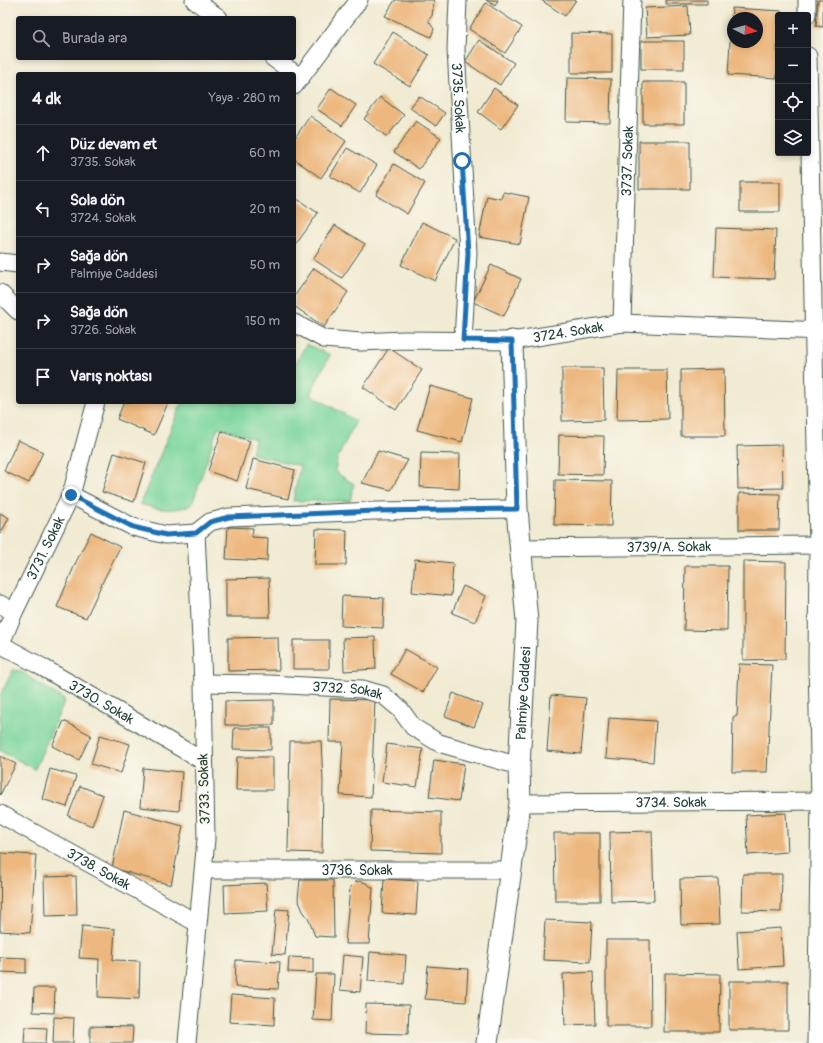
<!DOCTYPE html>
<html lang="tr">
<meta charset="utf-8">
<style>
body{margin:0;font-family:Pangolin,sans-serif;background:#242831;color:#f1f3f6}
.controls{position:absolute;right:12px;top:12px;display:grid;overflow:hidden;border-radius:4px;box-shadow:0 2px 6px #0003}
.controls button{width:36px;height:36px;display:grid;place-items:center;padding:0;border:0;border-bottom:1px solid #363941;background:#171b24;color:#f1f3f6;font:20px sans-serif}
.compass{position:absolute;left:727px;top:12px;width:36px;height:36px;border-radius:50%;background:#171b24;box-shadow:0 2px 6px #0003;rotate:95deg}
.stop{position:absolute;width:12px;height:12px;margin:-9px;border:3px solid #1f6fb2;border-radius:50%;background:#fff}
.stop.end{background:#1f6fb2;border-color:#fff;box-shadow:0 1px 4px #0008}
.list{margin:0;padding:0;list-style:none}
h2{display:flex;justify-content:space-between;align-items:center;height:52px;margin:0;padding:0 16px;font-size:17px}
h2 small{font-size:13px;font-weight:400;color:#9ea1a6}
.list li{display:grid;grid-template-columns:26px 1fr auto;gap:12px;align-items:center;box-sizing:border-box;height:56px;padding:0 16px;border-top:1px solid #363941}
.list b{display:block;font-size:15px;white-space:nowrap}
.list p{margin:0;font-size:13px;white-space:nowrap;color:#9ea1a6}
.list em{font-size:13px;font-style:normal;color:#9ea1a6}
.icon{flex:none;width:22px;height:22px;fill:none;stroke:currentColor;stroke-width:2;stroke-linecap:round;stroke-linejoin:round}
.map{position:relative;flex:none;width:823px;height:1043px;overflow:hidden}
.search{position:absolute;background:#171b24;box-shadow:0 2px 6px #0003;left:16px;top:16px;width:280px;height:44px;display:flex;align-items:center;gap:10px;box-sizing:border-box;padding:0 14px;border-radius:4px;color:#9ea1a6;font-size:15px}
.panel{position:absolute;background:#171b24;box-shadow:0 2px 6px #0003;left:16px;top:72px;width:280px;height:332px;border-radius:4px}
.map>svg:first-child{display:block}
.green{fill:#7cd69c;stroke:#4e8a68}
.building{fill:#edb87f;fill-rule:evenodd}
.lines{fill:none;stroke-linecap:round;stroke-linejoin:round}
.minor-casing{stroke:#3e574c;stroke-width:19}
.tertiary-casing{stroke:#3e574c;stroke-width:23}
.minor{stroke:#fff;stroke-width:17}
.tertiary{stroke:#fff;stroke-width:21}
.route{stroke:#1f6fb2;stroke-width:5}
.labels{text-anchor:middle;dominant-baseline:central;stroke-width:3;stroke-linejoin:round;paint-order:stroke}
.street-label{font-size:14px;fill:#1f3d34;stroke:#fbf7ec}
</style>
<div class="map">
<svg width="823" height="1043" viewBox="0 0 823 1043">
<rect width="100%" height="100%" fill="#fbf7ec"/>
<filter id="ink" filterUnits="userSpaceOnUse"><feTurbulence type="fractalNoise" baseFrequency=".025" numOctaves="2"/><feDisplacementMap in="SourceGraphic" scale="8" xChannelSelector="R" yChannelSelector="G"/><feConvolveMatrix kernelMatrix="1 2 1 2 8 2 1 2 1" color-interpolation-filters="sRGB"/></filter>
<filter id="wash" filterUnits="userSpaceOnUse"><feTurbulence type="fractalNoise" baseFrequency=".012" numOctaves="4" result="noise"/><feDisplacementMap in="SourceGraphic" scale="16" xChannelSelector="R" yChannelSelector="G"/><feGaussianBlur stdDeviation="0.9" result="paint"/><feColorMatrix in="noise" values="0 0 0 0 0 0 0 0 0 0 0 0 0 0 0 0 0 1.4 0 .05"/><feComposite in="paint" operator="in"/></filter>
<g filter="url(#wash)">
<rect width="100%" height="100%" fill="#f1ebd3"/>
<path class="green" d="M306,344l24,11 -20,39 46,27 -19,38 -2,13 19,12 -4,17h-57l7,-35 -48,-12 3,-15 -37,-12 -26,78c-21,7 -31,5 -52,-1l42,-102h112v-36z
M13,670l7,1 45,29 -30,69 -35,-18v-55z"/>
<g id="blocks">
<path class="building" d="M395,0h39l-2,16 -4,4 6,9 -3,8 -46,-21z
M486,0h12l-3,6z
M541,0h35l-11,16z
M666,0h41v4h-41z
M818,0h5v27l-7,-1z
M486,3l36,24 -17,26 -36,-24z
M688,6l2,29 -43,2 -2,-29z
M732,8l50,3v4h-4l-1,63 -49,-3zM733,18h24v24h-24z
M393,32l36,23 -19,31 -37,-22z
M571,33l41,1v39h-41z
M479,40l35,23 -14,22 -35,-23z
M641,41h43v28h-43z
M567,78l44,1 -1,44 -44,-1z
M643,82h41v42h-41z
M331,88l25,17 -14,21 -25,-17z
M494,88l24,17 -17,24 -23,-17z
M419,96l26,17 -9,13 -26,-18z
M380,97l24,18 -17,22 -23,-18z
M310,116l36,25 -25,37 -27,-19v-20z
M416,121l25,17 -22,31 -25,-17z
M639,141h51v48h-51z
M347,148l30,17 -17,28 -30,-17z
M394,164l31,19 -18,31 -31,-19z
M740,182h40v30h-40z
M503,192l26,5 -9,47 -41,-7 8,-41 14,3z
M294,197l24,16 -23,33 -1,-1z
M422,222l33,16 -20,43 -34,-16z
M335,225l30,19 -23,34 -29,-19z
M716,228l60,2 -2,49 -60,-2z
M491,265l30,14 -17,37 -31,-14z
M314,268l34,24 -24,35 -30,-21v-9z
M389,348l33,22 -26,40 -33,-23z
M562,368h41l1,52 -42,1z
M724,369l1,67h-44v-66z
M618,370h49l1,49 -51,1z
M430,386l43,12 -11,44 -45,-12z
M124,402h41l3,1 -14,32 -37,-16z
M222,431l28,10 -13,40 -29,-10z
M559,435l45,1 -1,39 -45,-1z
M18,440l25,12 -14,31 -25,-12z
M782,445l1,43 -45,1 -1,-43z
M378,451l30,9 -17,30 -29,-7z
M114,453l32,10 -12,39 -32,-10z
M421,453l39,1 -1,35 -39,-2z
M253,459l42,11 -7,29 -42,-10z
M555,480l57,1 -1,45 -57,-1z
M739,493l41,1 -1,36h-40z
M0,513l9,5 -9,16z
M228,527l25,1 -1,9 16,1 -1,23 -41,-2z
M316,529l31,1 -1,35h-31z
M91,532l29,15 -15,30 -19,41 -29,-11 19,-45z
M415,559l38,4 -2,33 -39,-4z
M743,561l43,1 -1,97 -42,1z
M685,566h43l-1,65 -43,-1z
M269,578l1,39h-44v-38z
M463,586l23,10 -11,26 -23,-9z
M342,596l42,2 -1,30 -42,-2z
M278,637l1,33 -51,1v-33z
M375,637l1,32 -32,2 -1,-33z
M293,640h36v29h-36z
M405,649l32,18 -14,25 -32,-18z
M739,664l33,1 -5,107h-35l1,-55 4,-1z
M453,693l30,12 -9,22 -29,-11z
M551,695l35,3 -5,56 -34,-3z
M330,699l45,1 -4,97 -31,-2 3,-53h-14z
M274,700v25h-49v-24z
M609,718l47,3 -3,41 -47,-4z
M64,721l27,14 -12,25 -27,-14z
M234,728h37v22l-38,-1z
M100,735l30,9 -9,29 -30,-9z
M290,741h31l2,40 -1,72 -34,-1z
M387,744l36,5 -6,38 -35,-5z
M0,756l16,8 -16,31z
M237,757h36v33h-37z
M434,760l30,4 -5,37 -30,-4z
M143,768l39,4 -3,39 -39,-4z
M50,769l26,7 -9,31 -25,-8z
M80,786l23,9 -11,31 -24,-10z
M124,810l59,16 -12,59 -59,-17z
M371,810l70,2v41l-71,-2z
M786,813l2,39 -40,3 -2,-40z
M652,831l2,70 -43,1 -1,-70z
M554,833h46v68h-45z
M1,853l35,2 -6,78 -30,-2z
M743,874h39l-1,38 -39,-1z
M76,876l1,39 -32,1 -1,-39z
M718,878l2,46 -39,1 -1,-46z
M384,879l34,2 -2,34 -34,-2z
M300,880h33l1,57 -19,-1 -7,-18 -5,-7 -5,-12z
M360,881l6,2 7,5 -4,56h-24l5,-57 5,-5z
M266,883l2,28 -43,2 -1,-28z
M276,909l13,1 -4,45 -13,-1z
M545,920l47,2 -2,40 -47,-2z
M82,926l33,3 -2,31 27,1 -1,38 -41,-2 1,-38 -20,-1z
M781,928l2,38 -44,3 -2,-38z
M606,940h44l1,86h-45z
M370,952l36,3 -2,29 -36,-3z
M343,955l20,2 -3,35 -20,-2z
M0,957l26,1v15l-26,-1z
M289,957l24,1v15l-25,-1z
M236,960l44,2 -2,27 -43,-2z
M428,966l40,3 -2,33 -41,-3z
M593,972l2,52 -30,1 -2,-51z
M665,973l55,1 -1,58h-55z
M316,974h18l-2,47 -19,-1z
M729,981h59v49h-59z
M34,988h21l-1,25 -21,-1z
M231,995l44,3 -1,27 -45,-3z
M366,1004l43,1 -1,29 -43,-1z
M54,1017l20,1 -1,25h-20z
M90,1026l43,1 -1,16h-42z
M25,1027l22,1 -1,15h-22z"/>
</g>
</g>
<g filter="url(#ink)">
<use href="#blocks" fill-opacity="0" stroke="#3e574c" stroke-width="1"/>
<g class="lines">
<defs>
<g id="minor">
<path d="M194,0l25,18"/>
<path id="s1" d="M458,0l-2,50 12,203 -5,87"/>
<path d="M807,0v15"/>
<path d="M808,56l10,489 -1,118 3,138 -4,242"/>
<path d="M273,58l28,20"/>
<path d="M294,86l65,-86"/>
<path d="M0,262l18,2"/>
<path d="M0,293l18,18"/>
<path id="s2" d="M294,323l30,16 37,3 42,-2 109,1 110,-18 201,8"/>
<path id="s3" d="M622,323l10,-323"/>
<path d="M71,495l62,32 33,8 30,-2 14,-11 19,-5 147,-6 141,-2"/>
<path id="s4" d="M520,548l298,-3"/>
<path d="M0,604l14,8"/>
<path id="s5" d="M0,644l42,23 161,94"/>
<path id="s6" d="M0,646l14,-34 57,-117 25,-93"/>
<path id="s7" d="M203,683l66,1 93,5 21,6 17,14 13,18 26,16 80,23"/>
<path id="s8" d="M520,803l303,-2"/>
<path id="s9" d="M0,814l197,109"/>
<path id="s10" d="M204,870h306"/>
<path d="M187,1043l19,-204 -3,-156 -7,-150"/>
</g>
<g id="tertiary">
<path id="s11" d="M487,1043l33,-240 -1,-37 8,-145 -10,-112 -5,-168"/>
</g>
</defs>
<use href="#minor" class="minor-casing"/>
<use href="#tertiary" class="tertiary-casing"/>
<use href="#minor" class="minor"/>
<use href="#tertiary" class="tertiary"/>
</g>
</g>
<g class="lines" filter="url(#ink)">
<path class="route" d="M71,495l62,32 33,8 30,-2 14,-11 19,-5 147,-6 141,-2 -5,-168 -49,-1 5,-87 -6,-92"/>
</g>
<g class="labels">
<g class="street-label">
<text stroke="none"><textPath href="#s1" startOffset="98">3735. Sokak</textPath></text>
<text stroke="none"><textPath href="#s3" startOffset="162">3737. Sokak</textPath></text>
<text stroke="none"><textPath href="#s2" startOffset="279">3724. Sokak</textPath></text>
<text stroke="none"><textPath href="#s4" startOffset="149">3739/A. Sokak</textPath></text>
<text stroke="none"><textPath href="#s6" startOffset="108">3731. Sokak</textPath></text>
<text stroke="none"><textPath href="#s7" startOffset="145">3732. Sokak</textPath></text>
<text stroke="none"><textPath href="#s11" startOffset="352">Palmiye Caddesi</textPath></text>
<text stroke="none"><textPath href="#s5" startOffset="117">3730. Sokak</textPath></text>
<text transform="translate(204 789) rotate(-92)">3733. Sokak</text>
<text stroke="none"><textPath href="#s8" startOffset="151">3734. Sokak</textPath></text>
<text stroke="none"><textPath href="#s9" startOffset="113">3738. Sokak</textPath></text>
<text stroke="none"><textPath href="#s10" startOffset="153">3736. Sokak</textPath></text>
</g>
</g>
</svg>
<div class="controls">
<button>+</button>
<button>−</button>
<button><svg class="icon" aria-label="locate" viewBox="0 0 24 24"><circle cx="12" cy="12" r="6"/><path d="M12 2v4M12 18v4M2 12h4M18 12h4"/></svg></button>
<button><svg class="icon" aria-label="layers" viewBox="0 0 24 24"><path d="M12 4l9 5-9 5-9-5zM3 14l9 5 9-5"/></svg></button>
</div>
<svg class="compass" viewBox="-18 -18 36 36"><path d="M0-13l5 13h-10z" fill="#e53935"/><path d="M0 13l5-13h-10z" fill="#9ea1a6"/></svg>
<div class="stop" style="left:462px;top:161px"></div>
<div class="stop end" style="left:71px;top:495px"></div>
<div class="search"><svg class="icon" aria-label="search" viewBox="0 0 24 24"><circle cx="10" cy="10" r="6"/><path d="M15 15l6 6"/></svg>Burada ara</div>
<section class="panel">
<h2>4 dk<small>Yaya · 280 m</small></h2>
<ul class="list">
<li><svg class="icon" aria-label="ahead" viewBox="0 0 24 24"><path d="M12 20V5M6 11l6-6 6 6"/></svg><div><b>Düz devam et</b><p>3735. Sokak</p></div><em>60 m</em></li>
<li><svg class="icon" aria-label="left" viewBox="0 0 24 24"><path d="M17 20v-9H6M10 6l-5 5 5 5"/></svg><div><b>Sola dön</b><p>3724. Sokak</p></div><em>20 m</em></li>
<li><svg class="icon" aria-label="right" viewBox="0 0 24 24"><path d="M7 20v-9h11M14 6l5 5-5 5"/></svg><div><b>Sağa dön</b><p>Palmiye Caddesi</p></div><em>50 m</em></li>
<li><svg class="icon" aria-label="right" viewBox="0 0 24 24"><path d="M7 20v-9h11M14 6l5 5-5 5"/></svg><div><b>Sağa dön</b><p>3726. Sokak</p></div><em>150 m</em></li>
<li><svg class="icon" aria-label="arrive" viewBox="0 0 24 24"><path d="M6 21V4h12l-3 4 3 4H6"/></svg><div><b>Varış noktası</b></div></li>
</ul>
</section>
</div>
